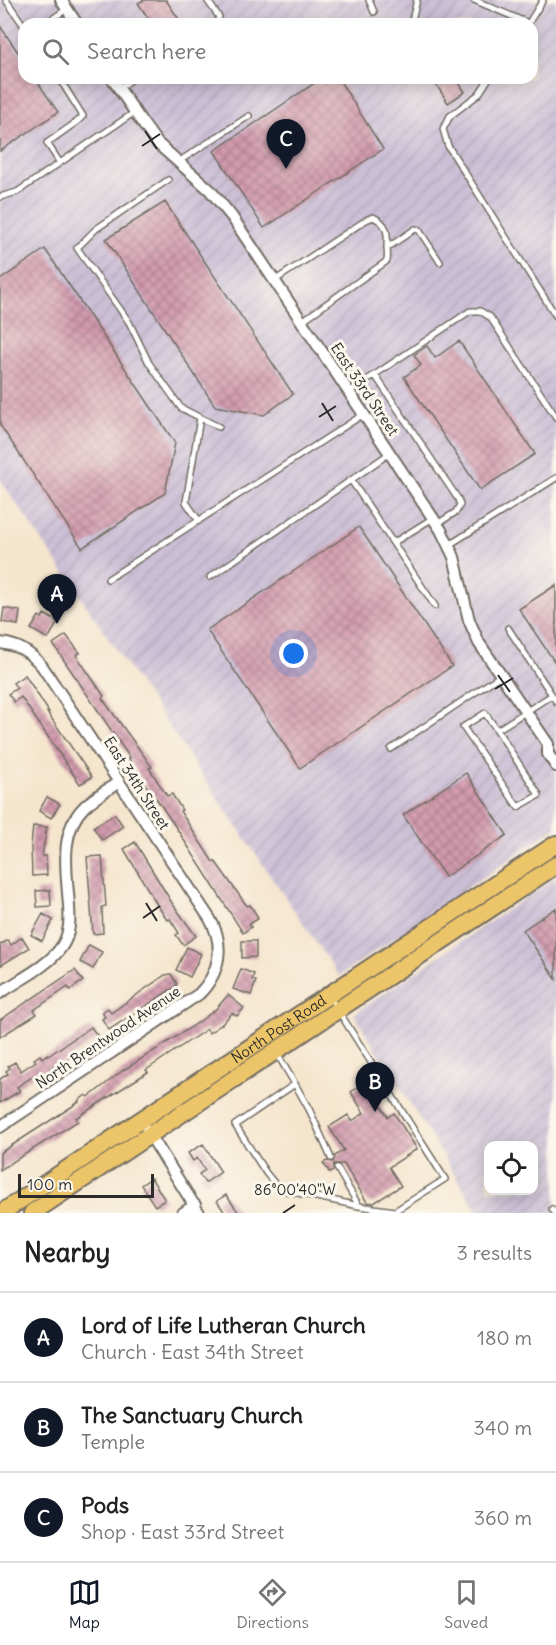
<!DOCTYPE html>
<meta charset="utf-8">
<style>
body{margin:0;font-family:Delius,sans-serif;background:#f2f2f2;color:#222}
.controls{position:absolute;right:18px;bottom:18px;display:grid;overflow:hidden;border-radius:12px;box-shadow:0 3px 15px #0003}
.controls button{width:54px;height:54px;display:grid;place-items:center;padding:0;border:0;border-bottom:2px solid #e0e0e0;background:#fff;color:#222;font:30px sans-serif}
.scale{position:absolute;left:18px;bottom:15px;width:136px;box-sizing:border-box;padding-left:6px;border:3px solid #2b2b2b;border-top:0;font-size:16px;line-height:21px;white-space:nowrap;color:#2b2b2b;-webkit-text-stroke:4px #fbf7ec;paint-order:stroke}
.you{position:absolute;left:294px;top:654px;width:21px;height:21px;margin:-15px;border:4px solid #fff;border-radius:50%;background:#1a73e8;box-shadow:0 0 0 9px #1a73e833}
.badge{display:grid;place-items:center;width:39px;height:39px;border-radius:50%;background:#111827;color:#fff;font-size:20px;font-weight:700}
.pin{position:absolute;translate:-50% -50px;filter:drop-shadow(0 2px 3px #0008)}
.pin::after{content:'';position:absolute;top:32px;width:21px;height:18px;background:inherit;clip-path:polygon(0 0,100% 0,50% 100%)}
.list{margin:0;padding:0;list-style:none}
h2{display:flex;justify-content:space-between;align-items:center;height:78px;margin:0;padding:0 24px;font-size:26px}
h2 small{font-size:20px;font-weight:400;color:#767676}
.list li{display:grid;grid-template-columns:39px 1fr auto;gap:18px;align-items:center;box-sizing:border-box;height:90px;padding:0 24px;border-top:2px solid #e0e0e0}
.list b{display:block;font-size:22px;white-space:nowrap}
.list p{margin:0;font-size:20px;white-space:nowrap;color:#767676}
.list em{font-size:20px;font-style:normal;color:#767676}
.icon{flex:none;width:33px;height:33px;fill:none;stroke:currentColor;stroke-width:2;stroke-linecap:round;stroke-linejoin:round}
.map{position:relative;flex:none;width:556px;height:1213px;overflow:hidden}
.search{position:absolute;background:#fff;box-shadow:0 3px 15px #0003;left:18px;right:18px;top:18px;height:66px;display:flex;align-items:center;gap:15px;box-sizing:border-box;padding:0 21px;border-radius:18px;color:#767676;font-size:22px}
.sheet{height:348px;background:#fff}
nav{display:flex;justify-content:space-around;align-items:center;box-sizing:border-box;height:84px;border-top:2px solid #e0e0e0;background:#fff;font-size:16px;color:#767676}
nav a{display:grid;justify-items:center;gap:3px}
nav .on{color:#111827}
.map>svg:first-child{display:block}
.industrial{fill:url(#industrial-furrows);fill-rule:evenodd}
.building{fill:url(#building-cross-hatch)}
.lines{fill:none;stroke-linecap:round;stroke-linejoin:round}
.service-casing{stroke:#726c64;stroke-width:8}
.minor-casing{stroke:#726c64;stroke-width:14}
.primary-casing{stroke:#726c64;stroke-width:20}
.service{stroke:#fff;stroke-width:5}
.minor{stroke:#fff;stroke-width:10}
.primary{stroke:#edc569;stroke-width:16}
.ticks{fill:none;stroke:#2b2b2b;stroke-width:2}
.labels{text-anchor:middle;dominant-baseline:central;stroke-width:6;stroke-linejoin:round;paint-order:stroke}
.street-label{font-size:15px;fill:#2b2b2b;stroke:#fbf7ec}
.ticks-label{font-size:15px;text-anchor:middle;fill:#2b2b2b;stroke:#fbf7ec;stroke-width:6;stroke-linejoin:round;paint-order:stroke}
</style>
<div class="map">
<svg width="556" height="1213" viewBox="0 0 556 1213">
<defs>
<pattern id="industrial-furrows" width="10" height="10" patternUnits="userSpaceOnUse" patternTransform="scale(1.5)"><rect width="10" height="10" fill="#cbbfd5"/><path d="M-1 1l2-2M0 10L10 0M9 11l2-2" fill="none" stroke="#aea4b7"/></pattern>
<pattern id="building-cross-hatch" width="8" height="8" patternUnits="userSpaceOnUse" patternTransform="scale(1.5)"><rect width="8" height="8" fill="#d29aad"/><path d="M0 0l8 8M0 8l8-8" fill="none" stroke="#ab7e8d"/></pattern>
</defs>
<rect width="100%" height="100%" fill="#fbf7ec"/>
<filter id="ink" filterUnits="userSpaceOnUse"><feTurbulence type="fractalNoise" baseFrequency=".0167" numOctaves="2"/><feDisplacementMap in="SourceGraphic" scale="12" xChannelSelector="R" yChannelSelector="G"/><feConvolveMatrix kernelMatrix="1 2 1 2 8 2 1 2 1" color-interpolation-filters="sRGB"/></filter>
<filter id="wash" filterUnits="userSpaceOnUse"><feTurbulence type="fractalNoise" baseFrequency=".008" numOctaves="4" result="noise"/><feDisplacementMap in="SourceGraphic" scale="24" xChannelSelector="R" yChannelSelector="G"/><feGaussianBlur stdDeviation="1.35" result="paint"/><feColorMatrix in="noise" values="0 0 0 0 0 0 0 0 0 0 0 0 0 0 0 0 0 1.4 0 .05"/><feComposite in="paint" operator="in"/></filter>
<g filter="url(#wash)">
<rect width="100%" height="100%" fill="#f5e5cd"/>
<path class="industrial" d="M0,0h556v827l-217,149 -339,-497zM24,24h508v54h-508z
M556,877v336h-77l-125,-199zM488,1146h46v44h-46z"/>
<g id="blocks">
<path class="building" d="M144,0h22l14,21 -5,3h-23l-14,-21z
M0,26l24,35v17h11l23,34 -58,39z
M322,78h16l45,71 -119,79 -50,-77z
M432,78h24l9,14 -17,11z
M165,202l128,192 -29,21 -49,-9 -109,-167z
M45,249l130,194 -10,50 -83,55 -82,-123v-145z
M459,341l76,113 -55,36 -76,-113 17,-12 -7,-10 13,-9 8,12z
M359,527l93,139 -152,102 -93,-138z
M556,585v79l-37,-55z
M4,608l16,3 -2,14 -16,-3z
M44,614l14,8 -10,17 -17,-10 8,-13 3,2z
M66,635l14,18 -4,2 28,41 -2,2 50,69 -3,1 18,28 5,-2 10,16 -2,1 33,51 2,-1 32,45 3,-1 6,9 2,5 -9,5 2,3 -8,6 -66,-104 -21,-31 -1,1 -27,-41h2l-77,-114z
M25,675l24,37h-2l45,65 -12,7 -59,-87 -7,5 -6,-8 9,-6 -4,-5z
M466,773l41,62 -62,42 -42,-62z
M47,797l13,7 -9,14 -12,-7z
M115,814l8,12 -21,14 -9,-13z
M33,826l14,1 -5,29h4l1,19 -15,1 -1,-30z
M135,842l37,61 24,33 -13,9 -7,-10 3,-2 -9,-14 -3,1 -11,-17 -32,-54z
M102,856l4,50 -4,1 1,26 -10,1 -6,-77z
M50,890l1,16 -14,1 -1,-16z
M556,908v71l-33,-49z
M43,914l10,6 -11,21 -11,-6z
M22,937l7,11 -29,18v-21l8,-5 3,5z
M242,941h14v16l-14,1z
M89,945l13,7 -9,17 -13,-7z
M187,947l14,7 -11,23 -14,-7z
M241,969l13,5 -2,6 4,1 -5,14 -18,-6z
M75,970l8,11 -13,9 -2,-3 -34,23 3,4 -37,23v-17z
M171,974l6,10 -2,3 -66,43 -7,-11 3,-2 -3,-5 6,-4 3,5 54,-38z
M228,995l16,13 -7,8 -5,-3 -10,11 -13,9 -2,-4 -61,41 2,2 -72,46 2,3 -78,49v-17l79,-51 -1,-1 8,-6 2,2 6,-4 28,-22 71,-45 22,-16z
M91,1027l8,11 -36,24 -23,14 -5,-1 -18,12 3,4 -20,12v-24l8,-5 -2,-3 4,-3 -2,-2 7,-4 6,9 15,-10 -2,-2 6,-4 2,3 5,-4 1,2z
M366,1082l22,35 6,-4 23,36 -28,18 12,19 -27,17 -7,-1 -23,-38h-10l-1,7 -3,2 -7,-10 4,-2 6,1 2,-6 9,-6 -15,-23 19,-12 4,6 12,-8 -13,-21z
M203,1144l18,28 -16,11 -6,-9 6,-4 -8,-12 -4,3 -5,-8z
M151,1178l14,22 -10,6 -14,-21z
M226,1195l13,18h-14l-8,-12z"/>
</g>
</g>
<g filter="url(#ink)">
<use href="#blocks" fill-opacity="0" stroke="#726c64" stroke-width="1.5"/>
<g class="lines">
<defs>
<path id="service" d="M6,0l18,26
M207,0l12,17 -3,7
M369,0l5,12
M474,0l54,23
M44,24l23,-15
M411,24l6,-24
M528,24l15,-24
M59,78l24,38 -5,5 -31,22 13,20
M489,78l-10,16 -29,22 -7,13 5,17 108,170
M119,88l15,-10
M178,162l71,-46
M168,180l-72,49 -19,19 52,74 20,41 32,45 38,19
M0,197l17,-5 118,-80
M387,248l28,-19 4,1 21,32
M274,281l92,-61 7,-3c14,6 15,15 14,29 0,5 1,9 0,15l-85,60
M375,375l83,124 2,6 -4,7 -19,12
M349,392l121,-81h10l10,6 66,100
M351,480l39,-27
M199,521l-13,-19 14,-84
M393,543l40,-25
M449,545l107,-67
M210,577l141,-97 84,126
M108,579l256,-165
M508,628l44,67
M497,730l-12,-17 -22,14 55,80 21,-12 -42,-65 55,-35 4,6
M391,749l110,-74
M329,996l116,183 -50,32 -36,-5 -80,-17 -13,-16 -31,-48 60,-41 15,27 21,47
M276,1052l19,32
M337,1168l22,38
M552,1209l3,4"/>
<path id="minor" d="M61,0l16,24
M112,78l29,43 16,22 53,47 22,27 209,313 13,27 15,63 10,23 69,101v10l8,12
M0,643c18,2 30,9 42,23l168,253c15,26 10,54 -11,75l-199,133
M0,993c19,-13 50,-28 62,-47 8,-12 8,-26 7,-40 -2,-34 -11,-74 16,-100 10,-9 22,-16 34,-24
M147,1130l52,83
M183,1213l12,-8"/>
<g id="primary">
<path id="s1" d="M1,1213l555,-369"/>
<path d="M32,1213l524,-348"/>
</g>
</defs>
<use href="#service" class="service-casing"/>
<use href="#minor" class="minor-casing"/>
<use href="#primary" class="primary-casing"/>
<use href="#service" class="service"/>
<use href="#minor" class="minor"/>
<use href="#primary" class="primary"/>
</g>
</g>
<path class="ticks" d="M145,131l12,18M142,146l18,-12M322,403l11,18M319,417l17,-11M498,675l12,17M495,689l18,-11M146,903l11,18M143,918l17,-12M283,1213l12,-8"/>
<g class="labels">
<g class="street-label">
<text transform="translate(365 389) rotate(56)">East 33rd Street</text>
<text transform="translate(137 783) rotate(57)">East 34th Street</text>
<text stroke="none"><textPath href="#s1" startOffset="333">North Post Road</textPath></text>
<text transform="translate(108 1037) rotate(-34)">North Brentwood Avenue</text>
</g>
</g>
<g class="ticks-label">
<text x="295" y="1195">86°00'40"W</text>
</g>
</svg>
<div class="controls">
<button><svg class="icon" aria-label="locate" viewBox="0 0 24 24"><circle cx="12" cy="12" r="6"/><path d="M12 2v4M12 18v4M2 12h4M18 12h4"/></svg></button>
</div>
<div class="scale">100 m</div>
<div class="you"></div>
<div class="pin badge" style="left:57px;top:624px">A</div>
<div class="pin badge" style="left:375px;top:1112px">B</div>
<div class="pin badge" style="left:286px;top:169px">C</div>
<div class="search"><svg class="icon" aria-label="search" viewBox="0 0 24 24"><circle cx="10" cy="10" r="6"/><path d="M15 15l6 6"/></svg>Search here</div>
</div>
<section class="sheet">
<h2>Nearby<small>3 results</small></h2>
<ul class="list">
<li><span class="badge">A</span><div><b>Lord of Life Lutheran Church</b><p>Church · East 34th Street</p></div><em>180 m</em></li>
<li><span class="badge">B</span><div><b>The Sanctuary Church</b><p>Temple</p></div><em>340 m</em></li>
<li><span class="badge">C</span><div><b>Pods</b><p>Shop · East 33rd Street</p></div><em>360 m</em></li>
</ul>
</section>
<nav>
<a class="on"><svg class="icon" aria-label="map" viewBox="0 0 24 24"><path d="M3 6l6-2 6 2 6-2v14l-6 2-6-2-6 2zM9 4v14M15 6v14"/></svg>Map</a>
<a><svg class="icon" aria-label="directions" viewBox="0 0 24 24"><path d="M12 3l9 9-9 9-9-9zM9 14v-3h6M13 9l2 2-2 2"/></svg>Directions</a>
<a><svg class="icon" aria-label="saved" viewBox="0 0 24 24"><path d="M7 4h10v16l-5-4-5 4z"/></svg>Saved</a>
</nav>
